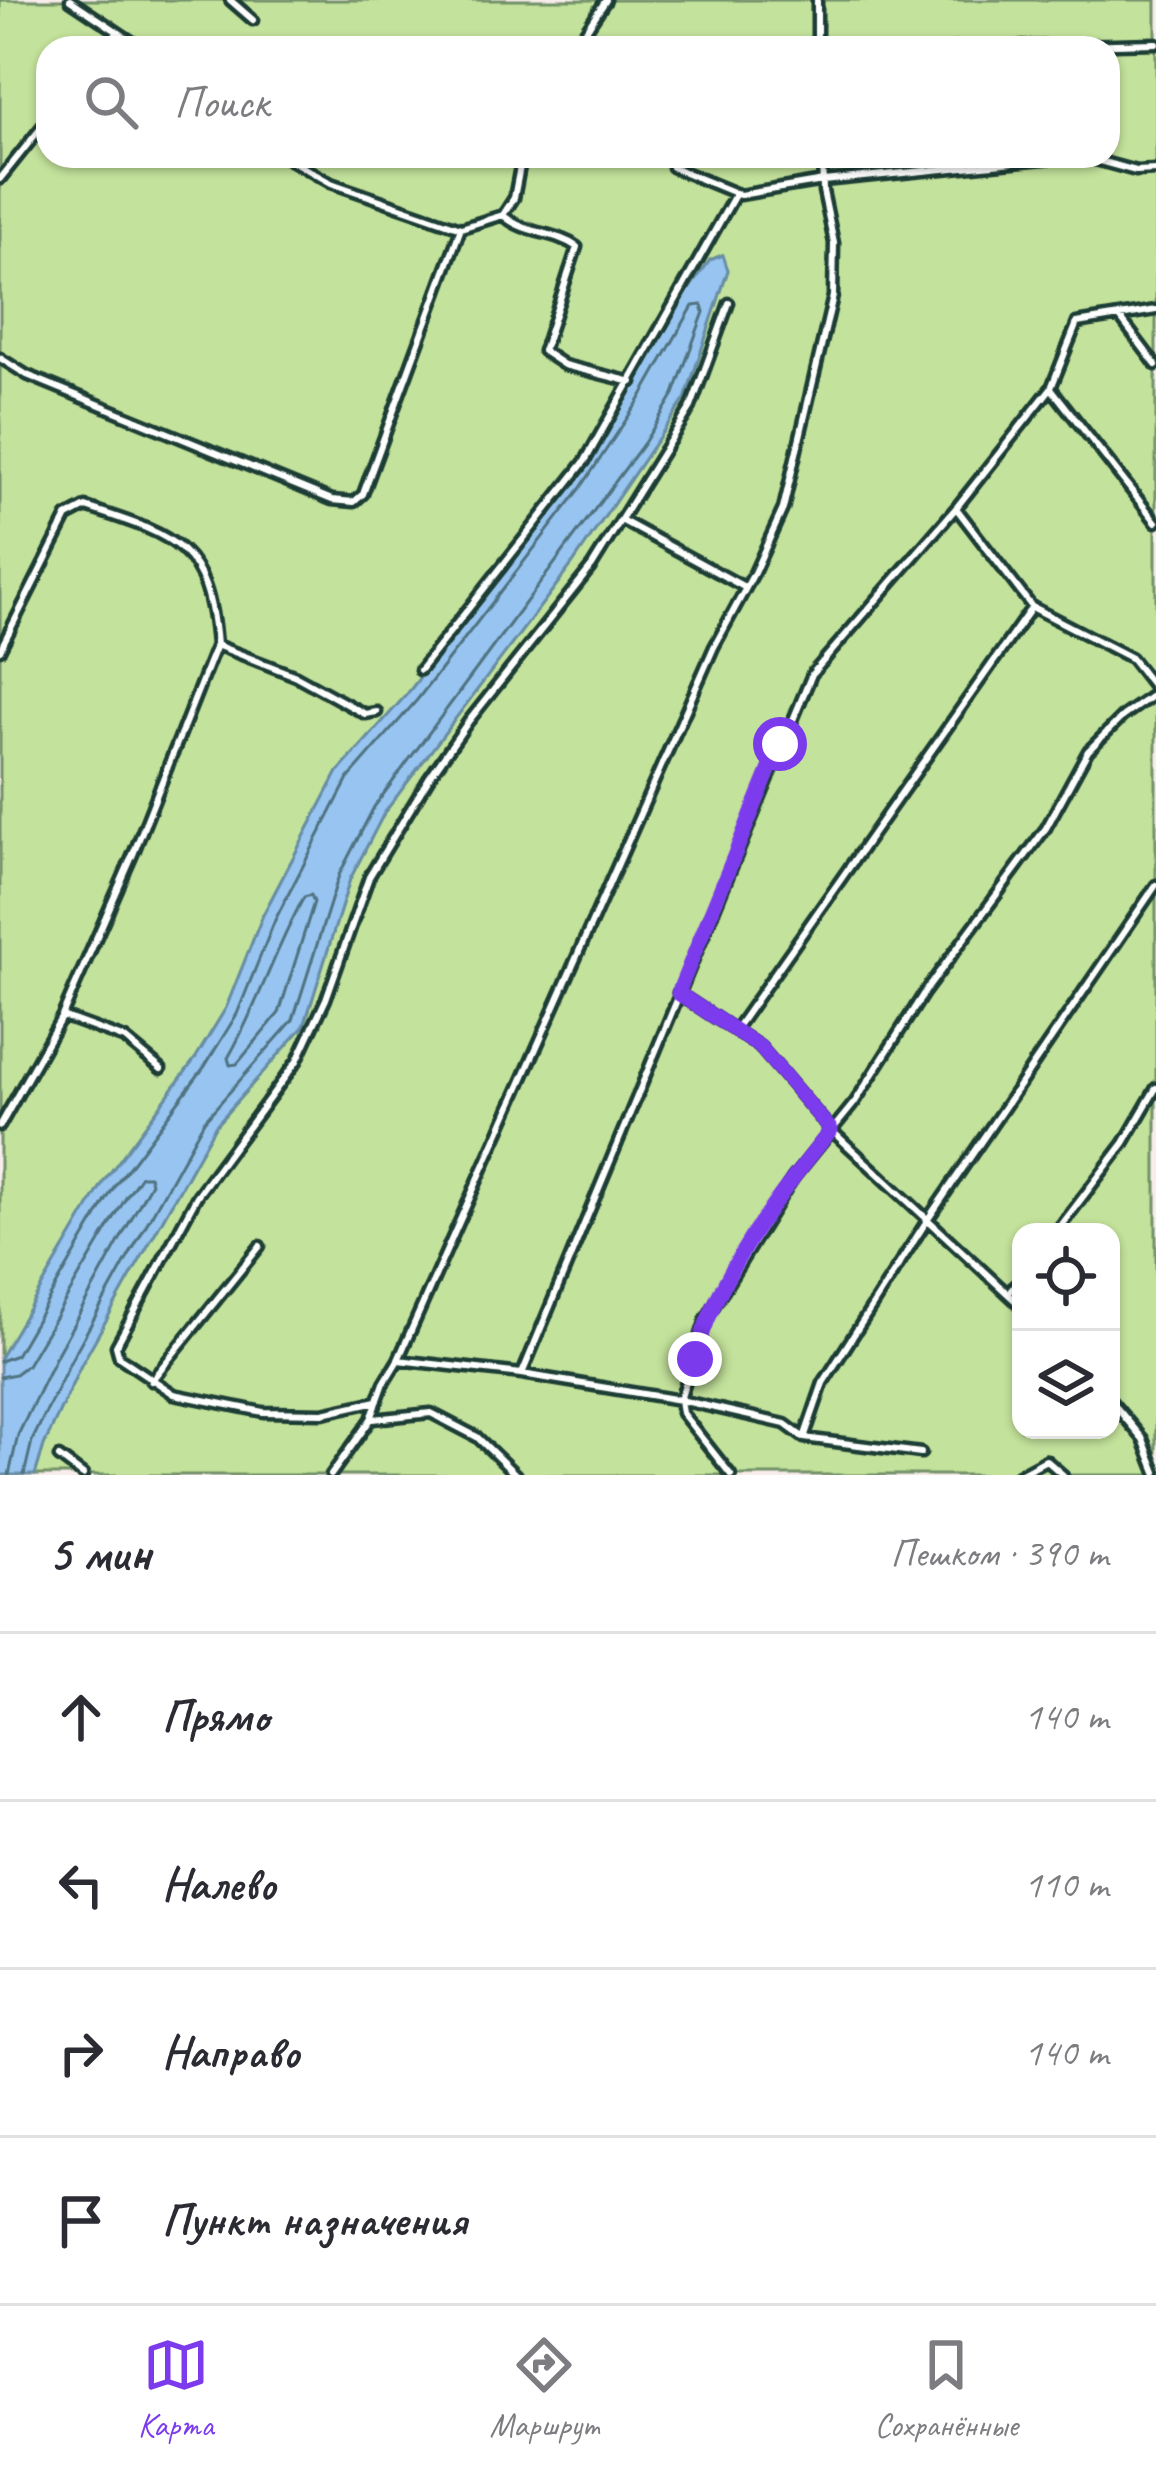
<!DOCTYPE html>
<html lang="ru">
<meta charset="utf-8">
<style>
body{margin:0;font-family:Caveat,sans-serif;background:#f7f7f7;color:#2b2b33}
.controls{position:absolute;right:36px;bottom:36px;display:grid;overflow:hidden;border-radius:24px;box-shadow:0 3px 9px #0004}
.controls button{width:108px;height:108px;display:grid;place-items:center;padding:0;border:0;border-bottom:3px solid #e1e1e2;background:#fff;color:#2b2b33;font:60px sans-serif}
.stop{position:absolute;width:36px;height:36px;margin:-27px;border:9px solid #7c3aed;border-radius:50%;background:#fff}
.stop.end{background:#7c3aed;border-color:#fff;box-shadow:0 3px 12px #0008}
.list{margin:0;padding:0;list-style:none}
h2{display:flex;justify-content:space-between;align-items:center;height:156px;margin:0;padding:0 48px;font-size:51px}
h2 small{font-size:39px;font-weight:400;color:#7c7c81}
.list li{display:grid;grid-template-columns:78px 1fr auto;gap:36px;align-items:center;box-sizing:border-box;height:168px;padding:0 48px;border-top:3px solid #e1e1e2}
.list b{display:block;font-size:45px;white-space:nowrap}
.list em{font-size:39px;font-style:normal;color:#7c7c81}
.icon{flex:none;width:66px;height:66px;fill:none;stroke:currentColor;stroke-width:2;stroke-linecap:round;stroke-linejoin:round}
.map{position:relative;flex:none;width:1156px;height:1475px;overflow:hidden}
.search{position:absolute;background:#fff;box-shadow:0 3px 9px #0004;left:36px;right:36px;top:36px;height:132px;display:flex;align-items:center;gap:30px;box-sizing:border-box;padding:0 42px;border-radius:36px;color:#7c7c81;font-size:45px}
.sheet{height:828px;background:#fff}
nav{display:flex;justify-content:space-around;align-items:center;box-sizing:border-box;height:168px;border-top:3px solid #e1e1e2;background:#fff;font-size:33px;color:#7c7c81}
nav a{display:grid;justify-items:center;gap:6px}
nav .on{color:#7c3aed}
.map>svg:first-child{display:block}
.green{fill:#c3e29b;stroke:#719068;stroke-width:3;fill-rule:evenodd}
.water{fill:#98c4f2;stroke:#688ea6;stroke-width:3}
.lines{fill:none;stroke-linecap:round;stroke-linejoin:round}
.shore{stroke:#4f7380;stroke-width:3}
.service-casing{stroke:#1f3d34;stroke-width:15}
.service{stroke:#fff;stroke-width:6}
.route{stroke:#7c3aed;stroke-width:15}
</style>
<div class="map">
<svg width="1156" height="1475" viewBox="0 0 1156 1475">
<rect width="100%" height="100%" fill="#f8edea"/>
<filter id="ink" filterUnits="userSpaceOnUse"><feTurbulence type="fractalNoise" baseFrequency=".00833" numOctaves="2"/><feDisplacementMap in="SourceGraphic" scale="24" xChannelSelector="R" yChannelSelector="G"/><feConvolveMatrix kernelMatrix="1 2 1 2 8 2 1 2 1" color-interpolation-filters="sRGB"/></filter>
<g filter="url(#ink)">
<path class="green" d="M0,0h1156v1475h-1121l9,-30 37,-80 134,-239 89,-100 46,-147 34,-66 189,-250 112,-164 43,-129 -6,-15 -12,5 -80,133 -60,89 -162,211 -70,79 -75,143 -37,93 -31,51 -91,122 -104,177zM48,48h1060v108h-1060zM1021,1232h90v198h-90z"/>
<path class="water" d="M723,255l5,15 -43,129 -112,164 -189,250 -34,66 -46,147 -89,100 -134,239 -37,80 -9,30h-35v-117l104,-177 91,-122 31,-51 37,-93 75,-143 70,-79 162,-211 60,-89 59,-104 21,-29z"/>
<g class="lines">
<path class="shore" d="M311,895l3,7 -35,111 -42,51 -7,1 -2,-7c30,-52 47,-109 76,-161z
M0,1361l16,-6 98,-168 91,-121 32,-52 38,-94 73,-141 69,-79 163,-211 60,-90 53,-93 9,-1 2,7 -30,82 -30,49 -270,364 -35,68 -46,145 -89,101 -133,239 -39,81 -8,34
M0,1377l15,-3 12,-9 100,-169 14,-20h8l2,7 -94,171 -39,81 -9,40"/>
<defs>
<path id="service" d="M70,0l72,48
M230,0l23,20
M817,0v48
M105,48l13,-16
M574,48l32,-48
M955,48l201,-5
M283,156l48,27 130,45
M1081,156l55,15 20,-1
M672,167l68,28 83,-14 251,-25
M0,179l48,-60
M503,215c22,20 52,16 74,32l-34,104 21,14 68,17
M1156,310l-79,13 -26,65 105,134
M1119,316l37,49
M0,358l27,17 305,125 22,2 9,-8 98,-266 42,-13 11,-17 8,-42
M956,508l76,99 99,51 25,32
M621,520l125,68
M216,645l80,31 69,38 12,-2
M0,650l67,-133 19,-10c89,29 122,37 130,138l-82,207 -72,164 -62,110
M420,670l165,-209 151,-268
M678,993l82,54 71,83 190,176
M62,1016l63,23 36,30
M735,1030l297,-423
M1056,1232l68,-89 32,-55
M1008,1294l13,-16
M398,1360l124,14 158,26 105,24 19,14 117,15
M522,1374l290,-700 144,-166 95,-120
M151,1381l109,-135
M377,1401l-54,12 -60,-1 -89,-18 -55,-37 -3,-11 81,-150 100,-135 29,-62 43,-122 60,-99 39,-56 124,-156 99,-159 38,-104
M1111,1401l32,38 13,33
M373,1419l58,-6 46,24 39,38
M804,1438l19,-55 105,-164 228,-334
M59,1457l24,18
M331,1475l40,-56 13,-36 14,-23 316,-713 40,-74 29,-64 50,-213 1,-53 -11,-52 -1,-35
M731,1475l-49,-62 -2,-13 26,-81 87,-141 62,-76 69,-109 122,-165 42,-77 35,-35 33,-23
M1018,1475l28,-15 17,15"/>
</defs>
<use href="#service" class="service-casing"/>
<use href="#service" class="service"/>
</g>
</g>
<g class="lines" filter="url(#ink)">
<path class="route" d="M695,1359c22,-85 82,-162 136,-229l-71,-83 -82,-54 102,-249"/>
</g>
</svg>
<div class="controls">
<button><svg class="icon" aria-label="locate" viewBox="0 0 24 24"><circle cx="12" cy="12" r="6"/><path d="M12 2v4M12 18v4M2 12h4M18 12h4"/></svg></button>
<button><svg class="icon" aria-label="layers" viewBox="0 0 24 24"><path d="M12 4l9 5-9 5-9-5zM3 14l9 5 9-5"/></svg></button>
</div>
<div class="stop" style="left:780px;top:744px"></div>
<div class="stop end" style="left:695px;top:1359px"></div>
<div class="search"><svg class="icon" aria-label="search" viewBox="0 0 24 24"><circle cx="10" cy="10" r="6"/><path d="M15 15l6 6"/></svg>Поиск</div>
</div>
<section class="sheet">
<h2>5 мин<small>Пешком · 390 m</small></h2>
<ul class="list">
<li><svg class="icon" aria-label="ahead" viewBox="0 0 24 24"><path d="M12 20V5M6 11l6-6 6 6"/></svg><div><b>Прямо</b></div><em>140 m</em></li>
<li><svg class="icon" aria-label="left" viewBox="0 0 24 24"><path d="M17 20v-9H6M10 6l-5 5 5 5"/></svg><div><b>Налево</b></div><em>110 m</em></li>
<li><svg class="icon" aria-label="right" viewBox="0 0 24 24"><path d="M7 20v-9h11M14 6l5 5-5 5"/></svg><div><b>Направо</b></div><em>140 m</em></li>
<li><svg class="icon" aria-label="arrive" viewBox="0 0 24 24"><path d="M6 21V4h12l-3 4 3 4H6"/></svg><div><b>Пункт назначения</b></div></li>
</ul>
</section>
<nav>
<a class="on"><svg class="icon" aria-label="map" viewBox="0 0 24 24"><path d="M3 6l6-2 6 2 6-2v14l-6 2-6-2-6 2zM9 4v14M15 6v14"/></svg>Карта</a>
<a><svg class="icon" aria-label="directions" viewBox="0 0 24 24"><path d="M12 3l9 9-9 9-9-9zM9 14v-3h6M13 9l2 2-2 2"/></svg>Маршрут</a>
<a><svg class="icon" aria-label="saved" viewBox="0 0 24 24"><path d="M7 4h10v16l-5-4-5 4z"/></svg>Сохранённые</a>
</nav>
